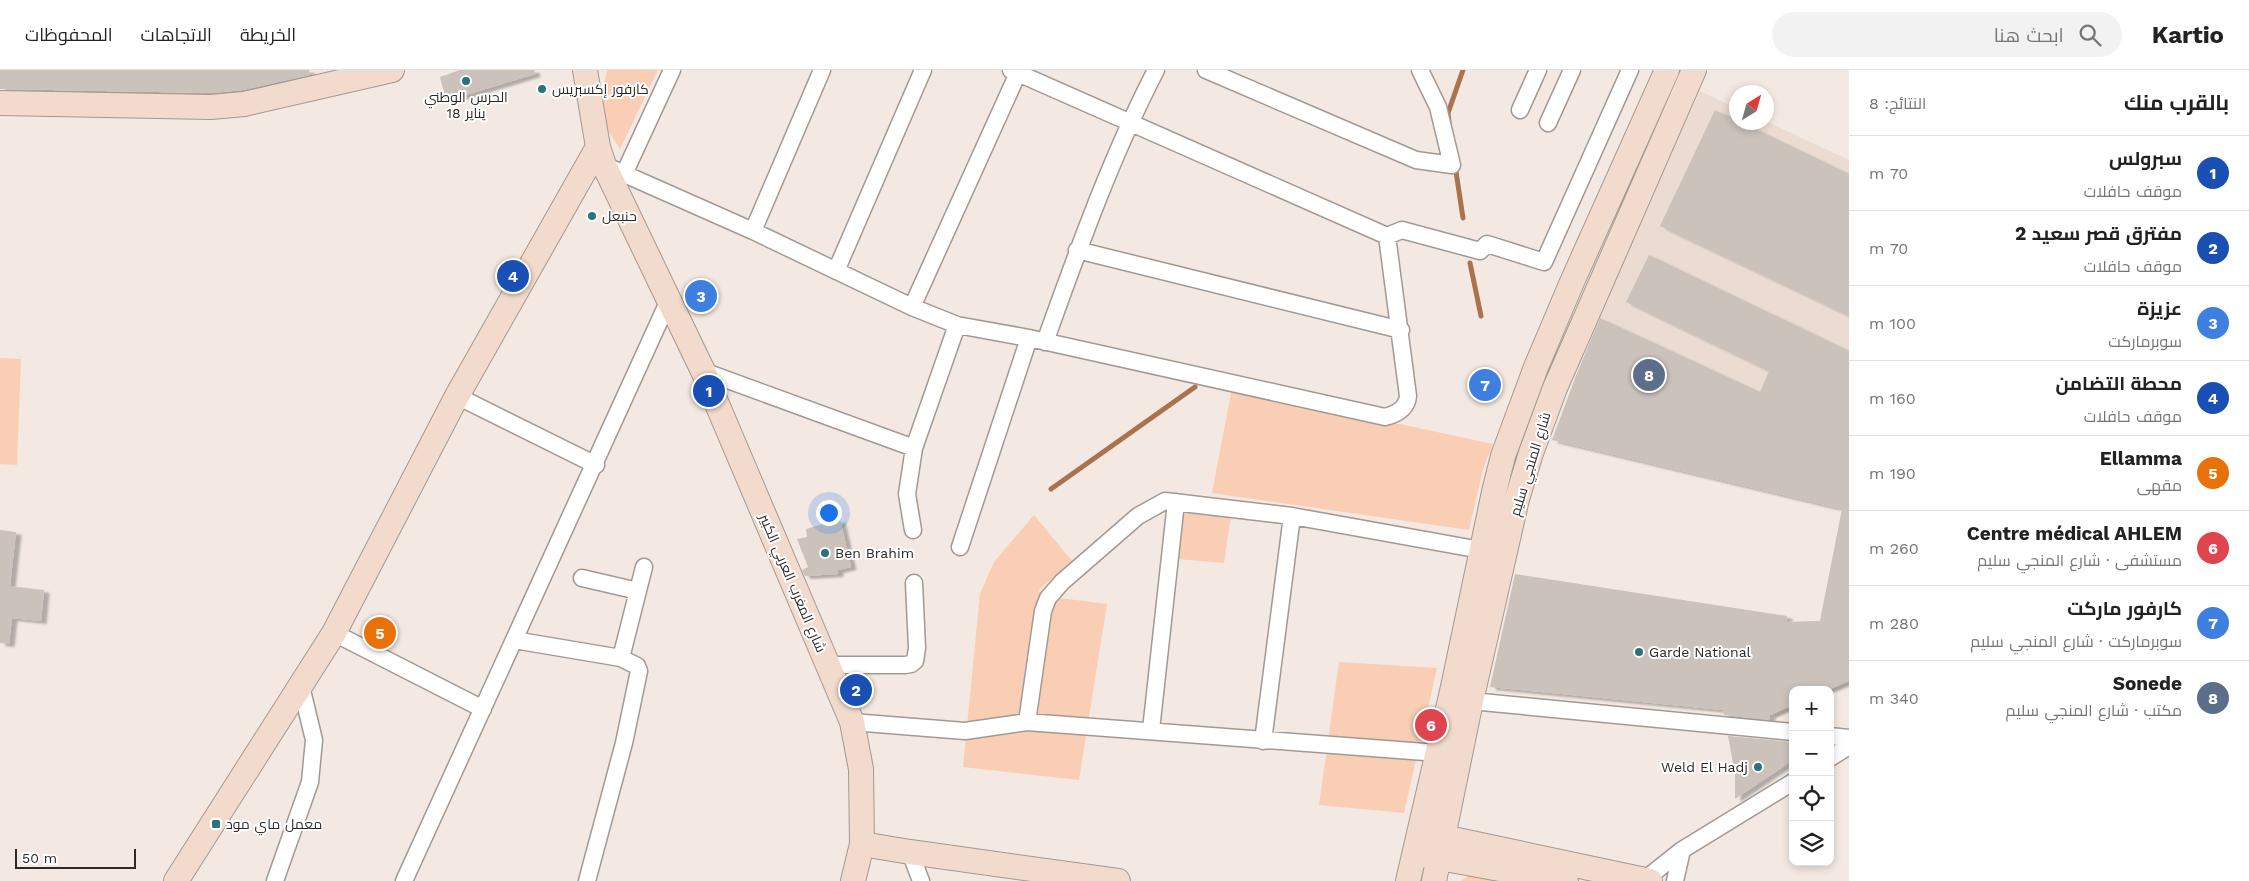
<!DOCTYPE html>
<html lang="ar">
<meta charset="utf-8">
<style>
body{margin:0;font-family:"Work Sans",Cairo,sans-serif;background:#f2f2f2;color:#222;direction:rtl}
.controls{position:absolute;right:15px;bottom:15px;display:grid;overflow:hidden;border-radius:10px;box-shadow:0 2px 8px #0003}
.controls button{width:45px;height:45px;display:grid;place-items:center;padding:0;border:0;border-bottom:1px solid #e0e0e0;background:#fff;color:#222;font:25px sans-serif}
.compass{position:absolute;left:1729px;top:15px;width:45px;height:45px;border-radius:50%;background:#fff;box-shadow:0 2px 8px #0003;rotate:37deg}
.scale{position:absolute;left:15px;bottom:12px;width:121px;box-sizing:border-box;padding-left:5px;border:2px solid #2d2927;border-top:0;font-size:14px;line-height:18px;white-space:nowrap;color:#2d2927;-webkit-text-stroke:4px #fff;paint-order:stroke}
.you{position:absolute;left:828px;top:442px;width:18px;height:18px;margin:-12px;border:4px solid #fff;border-radius:50%;background:#1a73e8;box-shadow:0 0 0 8px #1a73e833}
.badge{display:grid;place-items:center;width:32px;height:32px;border-radius:50%;background:#297379;color:#fff;font-size:16px;font-weight:700}
.pin{position:absolute;translate:-50% -50%;border:2px solid #fff;box-shadow:0 1px 5px #0006}
.list{margin:0;padding:0;list-style:none}
h2{display:flex;justify-content:space-between;align-items:center;height:65px;margin:0;padding:0 20px;font-size:21px}
h2 small{font-size:16px;font-weight:400;color:#767676}
.list li{display:grid;grid-template-columns:32px 1fr auto;gap:15px;align-items:center;box-sizing:border-box;height:75px;padding:0 20px;border-top:1px solid #e0e0e0}
.list b{display:block;font-size:19px;white-space:nowrap}
.list p{margin:0;font-size:16px;white-space:nowrap;color:#767676}
.list em{font-size:16px;font-style:normal;color:#767676}
.icon{flex:none;width:28px;height:28px;fill:none;stroke:currentColor;stroke-width:2;stroke-linecap:round;stroke-linejoin:round}
.map{position:relative;flex:none;width:1849px;height:811px;overflow:hidden;direction:ltr}
header{display:flex;align-items:center;gap:30px;box-sizing:border-box;height:70px;padding:0 25px;background:#fff;border-bottom:1px solid #e0e0e0}
header strong{font-size:24px}
nav{display:flex;gap:28px;margin-inline-start:auto;font-size:18px}
.search{width:350px;height:45px;background:#f2f2f2;display:flex;align-items:center;gap:12px;box-sizing:border-box;padding:0 18px;border-radius:28px;color:#767676;font-size:19px}
main{display:flex}
aside{flex:1;background:#fff}
.map>svg:first-child{display:block}
.built{fill:#ecdbd0}
.green{fill:#f9ceb5}
.lines{fill:none;stroke-linecap:round;stroke-linejoin:round}
.stream{stroke:#ab724e;stroke-width:5}
.building{fill:#cbc2bc;filter:url(#shadow)}
.street-casing{stroke:#a29993;stroke-width:19}
.secondary-casing{stroke:#a29993;stroke-width:26}
.street{stroke:#fff;stroke-width:16}
.secondary{stroke:#f2dbcc;stroke-width:24}
.poi-dot{fill:#297379;stroke:#fff;stroke-width:2}
.labels{text-anchor:middle;dominant-baseline:central;stroke-width:4;stroke-linejoin:round;paint-order:stroke}
.poi-label{font-size:14px;fill:#2d2927;stroke:#fff;text-anchor:start}
.street-label{font-size:14px;fill:#2d2927;stroke:#fff}
</style>
<header>
<strong>Kartio</strong>
<div class="search"><svg class="icon" aria-label="search" viewBox="0 0 24 24"><circle cx="10" cy="10" r="6"/><path d="M15 15l6 6"/></svg>ابحث هنا</div>
<nav><a>الخريطة</a><a>الاتجاهات</a><a>المحفوظات</a></nav>
</header>
<main>
<aside>
<h2>بالقرب منك<small>النتائج: 8</small></h2>
<ul class="list">
<li><span class="badge" style="background:#1a4fb4">1</span><div><b>سبرولس</b><p>موقف حافلات</p></div><em>70 m</em></li>
<li><span class="badge" style="background:#1a4fb4">2</span><div><b>مفترق قصر سعيد 2</b><p>موقف حافلات</p></div><em>70 m</em></li>
<li><span class="badge" style="background:#3f7fe0">3</span><div><b>عزيزة</b><p>سوبرماركت</p></div><em>100 m</em></li>
<li><span class="badge" style="background:#1a4fb4">4</span><div><b>محطة التضامن</b><p>موقف حافلات</p></div><em>160 m</em></li>
<li><span class="badge" style="background:#e8710a">5</span><div><b>Ellamma</b><p>مقهى</p></div><em>190 m</em></li>
<li><span class="badge" style="background:#e0444e">6</span><div><b>Centre médical AHLEM</b><p>مستشفى · شارع المنجي سليم</p></div><em>260 m</em></li>
<li><span class="badge" style="background:#3f7fe0">7</span><div><b>كارفور ماركت</b><p>سوبرماركت · شارع المنجي سليم</p></div><em>280 m</em></li>
<li><span class="badge" style="background:#5c6f8a">8</span><div><b>Sonede</b><p>مكتب · شارع المنجي سليم</p></div><em>340 m</em></li>
</ul>
</aside>
<div class="map">
<svg width="1849" height="811" viewBox="0 0 1849 811">
<defs>
<filter id="shadow"><feDropShadow dx="5.5" dy="3" stdDeviation="1" flood-color="#0004"/></filter>
</defs>
<rect width="100%" height="100%" fill="#f3e8e2"/>
<path class="built" d="M1700,21l36,17v14h31l82,38v525l-19,8v-3h-37v20l-18,8 17,-96 28,-1 22,-112 6,-76 -251,-116z"/>
<path class="green" d="M607,0h51l-38,79 -14,-22 -3,-37z
M0,288l21,1 -4,106 -17,-1z
M1232,318l261,56 -10,25 -14,61 -257,-37z
M1183,440l48,6 -7,47 -47,-4z
M1034,445l38,46 -34,30 22,7 47,6 -28,176 -116,-13 17,-173 14,-32z
M1339,592l98,6 -33,145 -85,-8z
M1470,804l36,7h-45z"/>
<g class="lines">
<path class="stream" d="M1449,52l-1,-9 15,-43
M1455,95l8,53
M1470,193l11,53
M1051,419l144,-102"/>
</g>
<path class="building" d="M0,0h309l1,5 -68,15 -31,3 -211,-4z
M460,0h74l1,4 -89,27 -6,-24z
M1715,40l21,10v2h5l108,52v142l-189,-90z
M1649,185l200,96v330l-21,9h-35v15l-23,10 -1,5 -45,-5 -1,-5 -233,-23 25,-113 272,42 -1,6 34,-1 22,-112 -290,-69 25,-67 23,-55 160,74 9,-21 -143,-69z
M840,449l11,48 -13,3v4l-33,2 -3,-6 6,-3 -11,-28 10,-2 -1,-8z
M0,460l16,2 -6,54 34,4 -3,31 -29,-3 -3,26 -9,-1z
M1728,666l65,6v18l-58,39v-25z"/>
<g class="lines">
<defs>
<path id="street" d="M1011,0l376,166 15,-6 78,21 7,-7 57,18 86,-192
M1206,0l210,90 36,5 -14,-58 -18,-37
M1520,40l18,-40
M1548,53l24,-53
M604,95l149,66 159,76 45,18 72,13 356,79c12,-3 22,-9 23,-21l-21,-160
M624,104l48,-104
M753,161l69,-161
M1077,180l324,80
M836,201l87,-201
M912,237l106,-234
M1045,272c33,-92 66,-185 111,-272
M703,301l211,77 43,-123
M457,326l139,69
M913,460l-6,-36 7,-46
M960,477l69,-209
M582,508l56,13
M334,563l149,76
M514,570l107,18 16,8 2,5 -15,72 -37,138
M621,588l23,-91
M828,595h77l6,-1 4,-3 2,-13 -3,-65
M1471,631l322,31
M852,652l113,9 62,-9 411,31
M1027,652l16,-111 5,-13 14,-16 76,-66 27,-15 127,15 189,34
M1151,660l25,-228
M1830,666l19,2
M1263,671l29,-225
M1830,688l19,-12
M910,782l11,29
M275,811l35,-99 4,-42 -13,-54
M404,811l265,-581
M1643,811l39,-31 111,-68
M1675,811l7,-31"/>
<path id="secondary" d="M585,0l13,77 6,18 99,206 149,351 9,47 1,75 48,8 208,29
M0,33l211,4 33,-3 148,-34
M1429,764l221,47
M1423,785l143,26
M176,811l158,-248 123,-237 141,-249
M853,811l9,-37
M1408,811l45,-194 41,-195 9,-36 33,-89 36,-85 95,-212
M1434,811l37,-180 46,-202 14,-46 24,-65 139,-318"/>
</defs>
<use href="#street" class="street-casing"/>
<use href="#secondary" class="secondary-casing"/>
<use href="#street" class="street"/>
<use href="#secondary" class="secondary"/>
</g>
<g class="poi-dot">
<circle cx="466" cy="11" r="5"/>
<circle cx="542" cy="19" r="5"/>
<circle cx="592" cy="146" r="5"/>
<circle cx="825" cy="483" r="5"/>
<circle cx="1639" cy="582" r="5"/>
<circle cx="1758" cy="697" r="5"/>
<rect x="211" y="749" width="10" height="10" rx="2.5"/>
</g>
<g class="labels">
<g class="poi-label">
<text x="552" y="19">كارفور إكسبريس</text>
<text x="466" y="27" text-anchor="middle">الحرس الوطني<tspan x="466" dy="16">18 يناير</tspan></text>
<text x="602" y="146">حنبعل</text>
<text x="835" y="483">Ben Brahim</text>
<text x="1649" y="582">Garde National</text>
<text x="1748" y="697" text-anchor="end">Weld El Hadj</text>
<text x="226" y="754">معمل ماي مود</text>
</g>
<g class="street-label">
<text transform="translate(1530 394) rotate(-73)">شارع المنجي سليم</text>
<text transform="translate(793 513) rotate(67)">شارع المغرب العربي الكبير</text>
</g>
</g>
</svg>
<div class="controls">
<button>+</button>
<button>−</button>
<button><svg class="icon" aria-label="locate" viewBox="0 0 24 24"><circle cx="12" cy="12" r="6"/><path d="M12 2v4M12 18v4M2 12h4M18 12h4"/></svg></button>
<button><svg class="icon" aria-label="layers" viewBox="0 0 24 24"><path d="M12 4l9 5-9 5-9-5zM3 14l9 5 9-5"/></svg></button>
</div>
<svg class="compass" viewBox="-18 -18 36 36"><path d="M0-13l5 13h-10z" fill="#e53935"/><path d="M0 13l5-13h-10z" fill="#767676"/></svg>
<div class="scale">50 m</div>
<div class="you"></div>
<div class="pin badge" style="left:709px;top:321px;background:#1a4fb4">1</div>
<div class="pin badge" style="left:856px;top:620px;background:#1a4fb4">2</div>
<div class="pin badge" style="left:701px;top:226px;background:#3f7fe0">3</div>
<div class="pin badge" style="left:513px;top:206px;background:#1a4fb4">4</div>
<div class="pin badge" style="left:380px;top:563px;background:#e8710a">5</div>
<div class="pin badge" style="left:1431px;top:655px;background:#e0444e">6</div>
<div class="pin badge" style="left:1485px;top:315px;background:#3f7fe0">7</div>
<div class="pin badge" style="left:1649px;top:305px;background:#5c6f8a">8</div>
</div>
</main>
